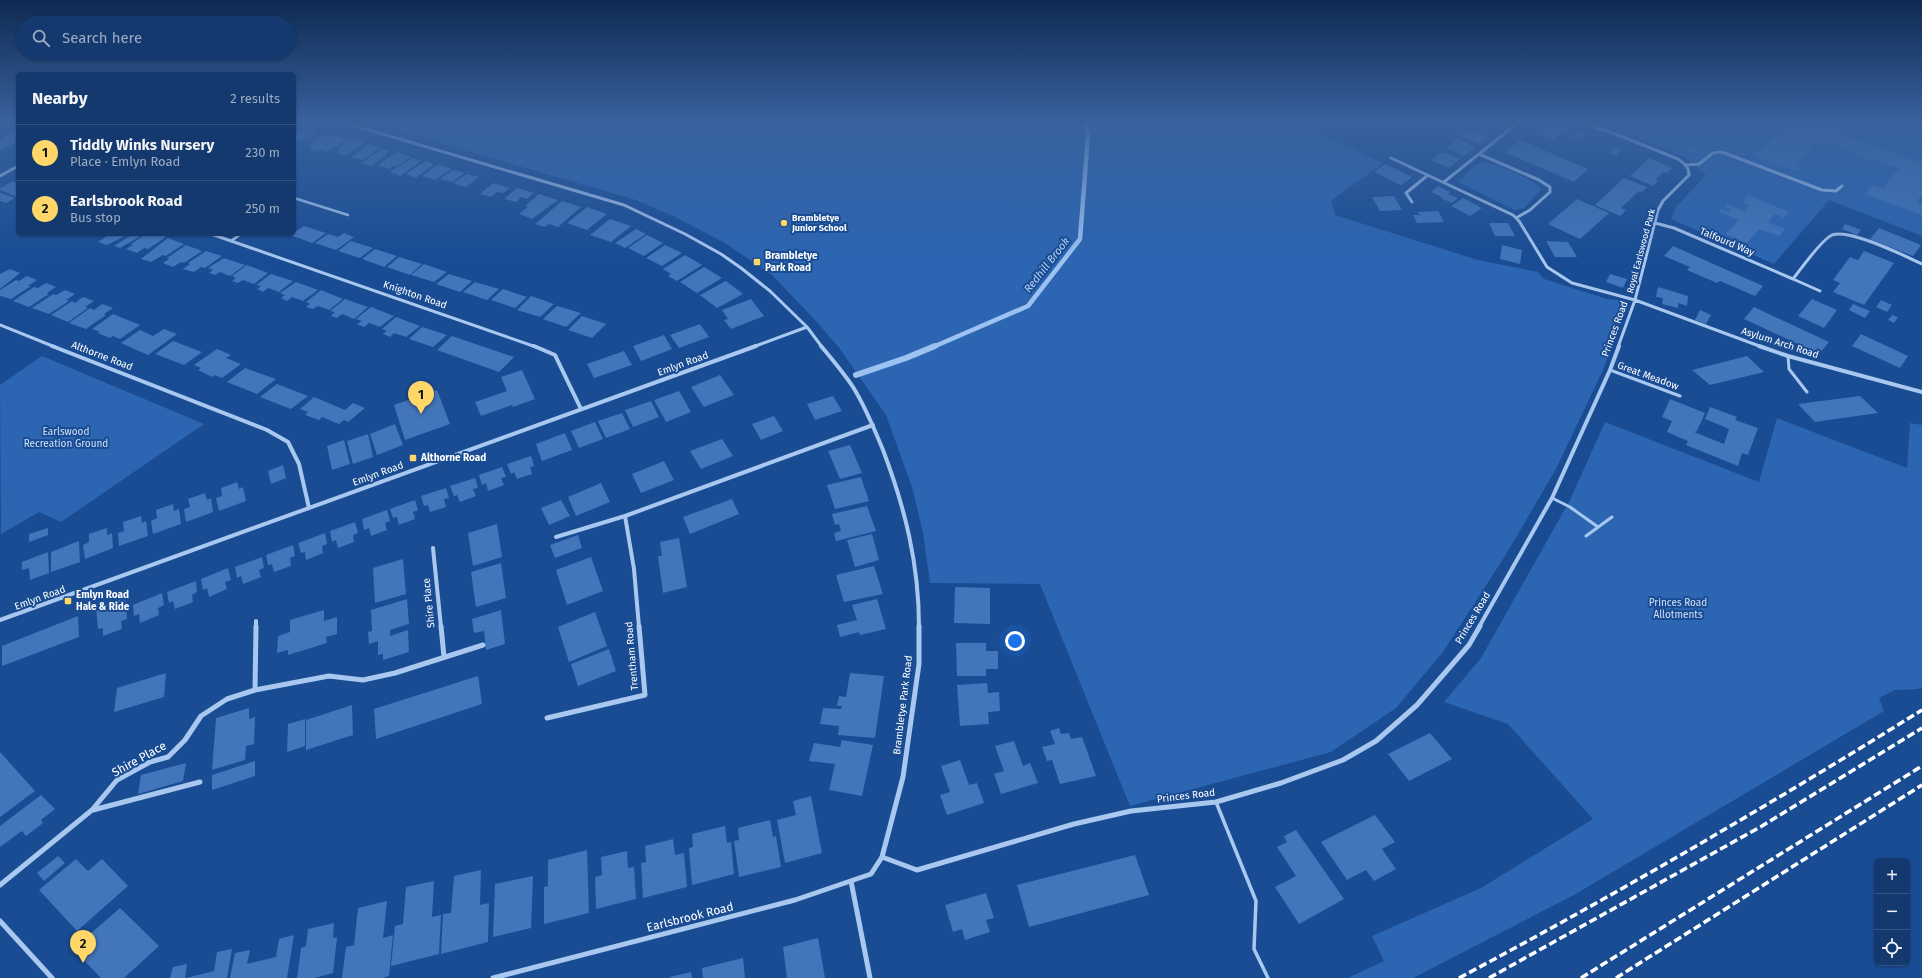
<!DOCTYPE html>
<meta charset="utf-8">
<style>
body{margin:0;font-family:"Fira Sans",sans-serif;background:#204476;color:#f1f3f6}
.controls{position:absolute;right:12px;bottom:12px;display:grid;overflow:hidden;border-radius:6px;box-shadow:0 1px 3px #0004}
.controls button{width:36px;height:36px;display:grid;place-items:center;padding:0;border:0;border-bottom:1px solid #325381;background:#13396e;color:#f1f3f6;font:20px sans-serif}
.you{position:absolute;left:1015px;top:641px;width:14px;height:14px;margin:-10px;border:3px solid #fff;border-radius:50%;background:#1a73e8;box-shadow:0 0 0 6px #1a73e833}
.badge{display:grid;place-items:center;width:26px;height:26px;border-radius:50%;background:#ffd768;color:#111;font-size:13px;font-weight:700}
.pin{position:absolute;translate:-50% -33px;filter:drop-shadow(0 1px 2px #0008)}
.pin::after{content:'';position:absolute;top:21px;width:14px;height:12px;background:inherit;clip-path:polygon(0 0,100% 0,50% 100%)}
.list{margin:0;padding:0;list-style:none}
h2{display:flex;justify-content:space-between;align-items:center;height:52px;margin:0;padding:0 16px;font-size:17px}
h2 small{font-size:13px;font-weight:400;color:#9dacc2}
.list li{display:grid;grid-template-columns:26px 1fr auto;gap:12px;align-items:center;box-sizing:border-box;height:56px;padding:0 16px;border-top:1px solid #325381}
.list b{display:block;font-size:15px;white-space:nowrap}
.list p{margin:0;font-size:13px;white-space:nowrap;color:#9dacc2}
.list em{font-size:13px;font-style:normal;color:#9dacc2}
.icon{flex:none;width:22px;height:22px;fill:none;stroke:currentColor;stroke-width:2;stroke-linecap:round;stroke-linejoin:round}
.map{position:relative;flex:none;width:1922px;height:978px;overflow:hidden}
.search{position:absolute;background:#13396e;box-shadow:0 1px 3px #0004;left:16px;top:16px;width:280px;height:44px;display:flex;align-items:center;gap:10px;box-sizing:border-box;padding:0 14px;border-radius:22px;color:#9dacc2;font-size:15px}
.panel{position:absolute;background:#13396e;box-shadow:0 1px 3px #0004;left:16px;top:72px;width:280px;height:164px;border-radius:6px}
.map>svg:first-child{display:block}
.green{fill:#2c65b1}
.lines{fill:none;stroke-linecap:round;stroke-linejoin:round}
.stream-far1{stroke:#9cc2f2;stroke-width:4.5}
.stream{stroke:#9cc2f2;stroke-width:6}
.building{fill:#4275ba}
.service-far2{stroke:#a9c8f0;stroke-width:2.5}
.service-far1{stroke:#a9c8f0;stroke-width:3}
.service{stroke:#a9c8f0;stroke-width:3.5}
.minor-far2{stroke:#a9c8f0;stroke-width:3}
.minor-far1{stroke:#a9c8f0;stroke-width:4}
.minor{stroke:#a9c8f0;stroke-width:5}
.rail{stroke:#fff;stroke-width:3.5;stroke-dasharray:8 3.5;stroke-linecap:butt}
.poi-dot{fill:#ffd768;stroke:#194c93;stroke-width:1.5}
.labels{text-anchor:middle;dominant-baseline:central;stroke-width:4;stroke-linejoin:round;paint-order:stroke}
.far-poi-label{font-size:9px;font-weight:bold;fill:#fff;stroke:#194c93;text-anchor:start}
.far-street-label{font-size:9px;fill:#fff;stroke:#194c93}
.street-label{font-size:10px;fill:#fff;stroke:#194c93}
.poi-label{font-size:10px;font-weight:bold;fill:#fff;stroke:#194c93;text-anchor:start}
.park-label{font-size:10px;fill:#d0e2fb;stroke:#194c93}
.water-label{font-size:11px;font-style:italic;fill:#b5d2f6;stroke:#194c93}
.near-street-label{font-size:12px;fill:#fff;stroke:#194c93}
</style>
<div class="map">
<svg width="1922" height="978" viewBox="0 0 1922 978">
<rect width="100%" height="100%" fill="#194c93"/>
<path class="green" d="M368,122h928l87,41 -52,38 4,14 143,45 60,12 6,7 63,20 20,2 -2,11 -22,58 -47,99 -51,87 -62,96 -47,56 -65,44 -201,54 -90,-222 -110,-1 -7,-50 -11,-46 -26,-72 -46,-66 -24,-28 -44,-46 -47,-32 -52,-27 -37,-16z
M1594,122h328v114l-93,-36 -55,64 -103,-45 5,-12 30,-32 -22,-18 -50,-21z
M1485,162c11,2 53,18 56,28l-17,18 -9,2 -57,-28 19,-18z
M42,356l162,68 -143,98 -22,-10 -38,22 -1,-149z
M1777,418l130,50 3,-45 12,2v262l-4,2 -23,1 -16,8 5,13 -310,184 -161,83h-65l36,-17 -12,-25 109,-48 112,-69 -85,-95 -64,-22 37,-44 89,-158 35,-78 154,60z"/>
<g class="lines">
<path class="stream-far1" d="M933,347l95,-41 52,-67 8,-103 -3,-14"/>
<path class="stream" d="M856,375l50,-17 29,-12"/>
</g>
<path class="building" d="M1542,122h17l11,5 -16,13 -23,-10z
M1681,122h16l-4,5z
M1776,122h54l11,4 -4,4 4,1 -3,3 34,12h4l43,17 3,-5v36l-6,9 6,2v10l-57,-21 7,-9 11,4 16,-21 -26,-9 -2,3 -18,-7 3,-2 -24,-9 -3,3 -14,-5 -20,23 5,2 -4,4 -43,-16 3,-4 4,1 22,-24 -9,-3z
M306,126l11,4 -4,2 3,1 -20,8 -2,-1v-7z
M1481,126l12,5 -6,4 -12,-5z
M1458,128l8,4 2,-2 19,8 -7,6 -28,-11z
M18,130v11l-18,10v-11z
M1577,131l8,3 -5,5 -8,-3z
M328,133l19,7 -20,12 -7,-2 -4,2 -7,-2 4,-3 -5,-1z
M352,139l13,4 -16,10 -5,2 -8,-3 5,-3 -3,-1z
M1458,139l18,8 -12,9 -18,-8z
M1520,140l68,29 -14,13 -69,-30z
M369,144l11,3 -17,13 -12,-3z
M1689,144l12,5 -5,5 -12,-5z
M1615,147l7,3 -6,6 -7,-3z
M382,149l7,2 -5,3 3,1 -16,11 -10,-3z
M397,152l14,5 -14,9 -3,-1 -5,4 -11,-4z
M1442,152l18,7 -11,9 -18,-8z
M412,158l9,3 -21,15 -10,-4z
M1649,158l24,10 -6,5 -4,-1 -8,8 3,1 -5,5 -23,-10z
M425,161l9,3 -18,14 -10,-4z
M438,164l13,5 -16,11 -13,-4z
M1385,164l27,13 -11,8 -27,-13z
M453,170l12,3 -13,9 -12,-3z
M467,174l12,3 -13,10 -13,-4z
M1624,178l23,9 -5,5 -3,-1 -18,17 5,2 -6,6 -25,-11z
M13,181l5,2v14l-18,-7v-2z
M493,183l17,5 -7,5 -6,-1 -6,5 -11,-3z
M1438,186l12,6 -2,2 10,4 -6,5 -12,-5 2,-1 -11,-5z
M517,188l17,5 -7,6 -6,-2 -5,5 -12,-3z
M0,193l15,5 -9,5 -6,-2z
M539,194l19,6 -26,19 -13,-5 9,-7 -3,-1z
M1748,195l41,17 -5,6 -9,-4 -7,8 17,7 -6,7 -20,-7 -12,14 -21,-9 13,-14 -20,-8 3,-3 6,3 2,-3 -6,-3 3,-2 17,7 5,-6 -7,-3z
M1394,196l8,14 -22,1 -8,-14z
M1463,198l19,10 -12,8 -19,-10z
M1577,199l32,14 -29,26 -32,-15z
M562,201l19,6 -23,20 -9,-3 -4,3 -10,-3z
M587,207l20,7 -20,16 -20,-7z
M1438,211l6,11 -27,1 -4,-8h7l-2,-3z
M610,219l21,7 -20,16 -21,-7z
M1489,223h19l7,13h-20z
M1845,224l16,6 -4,5 -15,-6z
M304,226l22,7 -14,10 -22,-8z
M1879,228l42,17 -8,11 -43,-17z
M636,229l10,5 -21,14 -10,-5z
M344,233l10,4 -18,13 -21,-7 13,-9 10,3z
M110,234h19l-22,11 -9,-3z
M133,234h11l-24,14 -6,-2z
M146,234h11l9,3 -18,12 -4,-1 -7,5 -11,-4 7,-4 -2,-1z
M647,235l16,8 -19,13 -16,-8z
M168,238l16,6 -18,12 -3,-1 -12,7 -10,-3z
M351,241l22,7 -13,10 -22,-7z
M1546,241l22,1 9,15h-22z
M186,245l16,6 -18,12 -3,-1 -8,5 -10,-4 6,-4 -2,-1z
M665,245l17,8 -20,13 -16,-8z
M1502,245l20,5 -2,14 -20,-5z
M1673,246l90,40 -8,10 -35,-15 -3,2 -30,-13 3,-3 -26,-11z
M375,249l22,7 -13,11 -22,-8z
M206,251l16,5 -17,12 -4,-1 -7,5 -11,-3 7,-5 -2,-1z
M1864,251l30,12 -30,42 -31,-13 7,-9 -7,-3 17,-23 8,3z
M685,255l17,10 -25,16 -9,-5 3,-2 -8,-5z
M399,257l23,7 -12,11 -23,-8z
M224,258l21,7 -15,11 -10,-4 -5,3 -6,-2 4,-3 -5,-2z
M424,264l23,8 -13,10 -23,-7z
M247,265l21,8 -14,11 -11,-4 -5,3 -6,-2 4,-3 -4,-2z
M704,267l18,11 -25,15 -17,-11z
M10,269l10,4 -20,16v-15z
M271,274l22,7 -14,11 -11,-4 -5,4 -6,-3 4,-3 -5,-1z
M449,274l23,7 -12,11 -24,-8z
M1610,274l17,5 -4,9 -17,-6z
M27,276l10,4 -9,6h3l-20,13 -11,-3v-6l16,-10 3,1z
M726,281l17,13 -26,14 -17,-13z
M296,282l22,8 -15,11 -11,-4 -5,4 -6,-3 4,-3 -5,-2z
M475,282l24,7 -12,11 -24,-8z
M46,283l10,4 -9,6 2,1 -20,13 -16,-6 21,-14 4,1z
M1658,287l30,9 -1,10 -9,-3v5l-16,-4 1,-6 -7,-1z
M503,289l24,8 -12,11 -24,-8z
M65,290l10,4 -9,6 3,1 -20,13 -17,-6 21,-14 3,1z
M321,290l22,9 -14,11 -11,-4 -5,3 -7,-2 4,-3 -4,-2z
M531,296l23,8 -14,13 -23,-7z
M83,297l11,4 -9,6 3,1 -20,14 -17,-7 21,-14 3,2z
M345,299l23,8 -14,12 -12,-5 -5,4 -6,-2 4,-4 -5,-1z
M751,299l13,17 -33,13 -7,-9 4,-1 -6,-9z
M1812,299l25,11 -13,18 -26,-12z
M1881,300l11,5 -5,7 -11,-5z
M102,304l11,4 -9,6 2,1 -20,14 -17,-6 21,-15 4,2z
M1853,304l17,7 -5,7 -16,-8z
M557,306l24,7 -15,14 -23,-8z
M371,307l23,9 -14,11 -11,-4 -5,4 -7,-3 5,-3 -6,-2z
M1754,307l75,35 -10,12 -75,-35z
M1700,310l11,5 -5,9 -11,-4z
M113,314l27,11 -20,14 -7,-3 -3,2 -13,-5 3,-1 -8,-3z
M1892,315l6,2 -4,6 -6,-3z
M582,316l24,8 -14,14 -24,-8z
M396,317l24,9 -14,11 -12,-4 -4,4 -7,-3 4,-3 -5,-2z
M700,324l9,13 -30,11 -9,-13z
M422,327l25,8 -14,12 -24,-8z
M164,329l13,5 -29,21 -27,-12 19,-13 13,6z
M1861,334l47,22 -8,12 -48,-22z
M664,335l8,14 -31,12 -8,-15z
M452,336l62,21 -15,15 -62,-22z
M173,341l29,11 -18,13 -29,-11z
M217,349l14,6 -5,3 15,6 -19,14 -8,-3 -2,2 -14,-7 3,-2 -7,-3z
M624,351l8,14 -38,13 -7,-14z
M1747,356l17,16 -54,13 -18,-15z
M245,368l31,11 -19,15 -30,-12z
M522,370l13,29 -22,8 -1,-2 -31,11 -6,-14 32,-11 -6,-14z
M720,375l14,20 -30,12 -13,-20z
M277,384l31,12 -17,13 -31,-12z
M437,390l13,34 -45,16 -11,-35z
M679,391l12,21 -25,10 -12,-22z
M833,396l9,15 -27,9 -8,-16z
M1860,396l18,17 -63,9 -17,-18z
M314,397l31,13 8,-7 12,5 -17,14 -4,-2 -5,4 -17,-7 -3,3 -14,-5 3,-3 -8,-3z
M1670,399l35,14 -8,18 -3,1 30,12 5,-15 -24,-10 5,-12 27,10 -2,3 23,8 -10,27 -6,-2 -4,13 -52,-21 2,-4 -21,-9 5,-11 -10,-4z
M651,401l8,16 -26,10 -8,-17z
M622,413l8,16 -24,9 -8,-17z
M774,416l9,15 -22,9 -9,-16z
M595,422l8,17 -24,9 -8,-17z
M395,424l8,21 -26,10 -7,-21z
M565,433l7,17 -30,11 -6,-17z
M368,434l5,23 -20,7 -6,-23z
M722,439l11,17 -32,13 -11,-18z
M344,440l6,24 -18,6 -5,-24z
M850,445l12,28 -22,6 -12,-28z
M531,456l3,10 -4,1 2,7 -15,5 -3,-7 -3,2 -4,-10z
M664,461l10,19 -33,13 -9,-19z
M283,465l3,13 -15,6 -3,-13z
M502,467l4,10 -5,1 3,7 -16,6 -2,-8 -4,2 -3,-10z
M861,477l8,24 -34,8 -8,-24z
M475,478l3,10 -5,1 3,7 -16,6 -3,-7 -3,1 -4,-10z
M237,482l2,7 4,-2 3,14 -27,10 -3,-13 6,-2 -1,-8z
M601,483l9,19 -34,14 -8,-19z
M446,488l3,10 -5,1 2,8 -16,5 -2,-7 -4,1 -3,-10z
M205,493l2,7 4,-2 2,14 -27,10 -2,-13 6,-2 -2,-8z
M732,499l7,15 -49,20 -7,-17z
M415,500l3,10 -5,2 2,7 -16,6 -2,-8 -4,1 -3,-9z
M561,500l9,16 -21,9 -8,-17z
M173,504l1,7 5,-2 2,15 -28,10 -2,-13 6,-3 -1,-8z
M867,506l9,25 -40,10 -2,-8 7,-2 -2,-7 -4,1 -3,-11z
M387,510l3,11 -5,2 2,7 -16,6 -2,-8 -5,2 -2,-11z
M141,516l1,7 4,-2 2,15 -29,10 -1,-13 6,-2 -1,-9z
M355,522l3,11 -5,2 1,7 -16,6 -2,-8 -4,2 -2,-11z
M497,524l5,33 -29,9 -5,-33z
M48,528v7l-19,7v-8z
M107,528v7l5,-2 1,15 -28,11 -2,-14 6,-3v-8z
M325,533l2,11 -5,2 1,7 -17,7 -1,-8 -4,1 -3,-10z
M872,534l7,26 -24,7 -8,-27z
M578,535l4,13 -27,10 -5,-13z
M679,538l8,49 -24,6 -5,-37h4l-2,-14z
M79,541l1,21 -29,10v-20z
M293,545l2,11 -5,2 1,8 -17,6 -2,-8 -4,1 -2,-10z
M48,552l1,21 -19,7 -1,-12 -7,2v-8z
M262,557l2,11 -5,2 2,7 -18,7 -2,-8 -4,2 -2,-11z
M591,557l12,34 -36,14 -11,-35z
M403,559l3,35 -31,9 -2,-35z
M501,563l5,35 -30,9 -5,-35z
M874,566l9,28 -39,8 -8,-27z
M228,568l3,12 -6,2 2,7 -18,8 -2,-9 -4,2 -2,-11z
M196,581l1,11 -5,3 1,7 -18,7 -2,-8 -4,2 -2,-11z
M955,587l35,1v36l-36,-1z
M162,593l2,12 -6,3 1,7 -19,8 -1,-9 -5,2 -1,-11z
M125,597l2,22 -6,2 1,8 -19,7v-8l-5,1 -2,-21z
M407,599l2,25 -19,6v6l18,-6 1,22 -26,8v-6l-5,1v-14l-9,3 -1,-12 4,-1 -1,-21z
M877,599l9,30 -26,6 -1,-3 -19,5 -3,-12 20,-5 -5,-15z
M324,610v11l13,-4v17l-11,3 1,6 -39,12v-5l-11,3 1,-17 12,-4v-12z
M501,610l4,34 -19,6 -2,-19 -10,2 -2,-14z
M595,612l12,34 -38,16 -11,-35z
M78,616l1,21 -77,29v-20z
M956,643h30v8h12v18h-12v7h-29z
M609,649l7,22 -38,15 -7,-22z
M166,673l-2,24 -50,15 3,-24z
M850,673l34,3 -9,62 -37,-3 1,-9 -19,-2 3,-16 18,1 1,-3h-5l2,-10 7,1z
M478,676l4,28 -106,35 -2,-30z
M987,683l1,10 11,-1 1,19 -12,1 1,12 -29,2 -3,-41z
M352,705l1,30 -47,15v-30z
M249,708v11l6,-2 -1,27 -8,2 -1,14 -33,10 4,-52z
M305,719v27l-18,6 1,-28z
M1059,728l2,6 8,-1 2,6 11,-2 14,39 -36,8 -8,-24 -5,1 -5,-14 13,-3 -5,-13z
M1430,733l22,26 -43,22 -21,-27z
M842,740l31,5 -11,51 -33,-6 6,-26 -26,-3 5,-18 26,4z
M1014,741l9,25 7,-3 8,20 -37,11 -7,-20 10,-3 -9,-25z
M0,752l35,39 -35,26z
M960,760l9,25 8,-2 7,20 -37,12 -7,-20 10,-3 -9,-26z
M255,761v15l-43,14v-15z
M186,763l-3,18 -45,13 3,-19z
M41,795l14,14 -14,11 2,3 -17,13 -4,-5 -22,16v-21z
M811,796l11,57 -37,10 -8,-43 19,-5 -3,-14z
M1375,815l20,27 -13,7 14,20 -22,12 -8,-11 -19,10 -26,-38z
M770,820l3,17 3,-1 5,31 -42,10 -5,-36 5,-1 -1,-12z
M725,826l2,17 4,-1 3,32 -42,11 -3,-37 4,-1 -1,-13z
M1296,830l48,69 -45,25 -24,-37 21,-11 -19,-29 10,-5 -3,-6z
M673,839l2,16 9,-2 3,34 -44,11 -2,-35 5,-1 -1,-16z
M587,850l2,63 -45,11v-37l4,-1v-26z
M627,851l1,17 6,-1 2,32 -40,10 -1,-32 7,-2 -1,-18z
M1135,855l14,40 -120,32 -12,-42z
M58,856l7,7 -21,18 -7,-8z
M76,859l12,12 14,-12 26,27 -51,45 -38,-41z
M481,870l-1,35 9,-2 -1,39 -47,12 2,-40 8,-1 3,-37z
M533,876l-2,52 -38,9 2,-53z
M434,881l-2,36 9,-2 -2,39 -48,12 4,-40 8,-2 3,-37z
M986,893l8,25 -8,2 4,12 -25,8 -3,-11 -9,3 -8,-27z
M387,901l-4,37 10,-3 -4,41 -7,2h-40l4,-31 8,-2 4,-37z
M120,908l39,38 -35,32h-23l-28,-29z
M334,923l-1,15 4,-1 -4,36 -19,5h-17l4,-30 5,-2 2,-17z
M294,935l-7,43h-57l5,-25 15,-3 -3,14 29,-7 3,-18z
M818,938l7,40h-38l-4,-31z
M232,949l-5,29h-41l28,-7 3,-19z
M743,958l2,20h-42l-1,-10z
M187,964l-2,14h-15l3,-11z
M691,972l1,6h-22v-1z"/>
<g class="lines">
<path class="service-far2" d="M294,198l54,17
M231,241l10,-7"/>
<path class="service-far1" d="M1788,356l1,13 18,23
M1610,370l70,26
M1552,498l18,9 28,20
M1586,536l26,-19"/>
<path class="service" d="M1216,802l40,99 -2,48 14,29"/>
<path class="minor-far2" d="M342,122l282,83 61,29 36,20 20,14 29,23 37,36 15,20
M1579,122l34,11 65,26c6,4 11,8 11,16l-26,26 -5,9 -23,90 -17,47
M1855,122l22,2 14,-2
M1904,122l18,3
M1479,154l60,26 11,7v5l-20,18 -14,8
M1391,158l122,57 6,6 28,46 25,16 63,17 127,47
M1686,165l13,-1 14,-11 9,-1 100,38 14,1 6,-5
M0,176l18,-10
M1444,182l75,-60
M1412,202l-6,-9 22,-18
M1655,223l19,5 119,51c8,-10 28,-39 39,-44 17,-7 73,21 90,29
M211,234l325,113
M1793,279l27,12
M0,325l55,22
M753,347l54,-20"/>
<path class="minor-far1" d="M52,346l215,84 21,12 11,22 10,44
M534,346l21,9 26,54
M821,346c11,13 22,26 32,41 12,19 21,41 30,63 22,58 36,114 36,177
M1759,346l29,10 134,36
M556,537l69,-21
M433,548l8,79
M0,620l756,-274
M256,627v-6
M639,627l-5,-58 -9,-53 248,-91
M1479,627l73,-129 58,-128 9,-24"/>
<path class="minor" d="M441,626l3,31
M255,690l1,-64
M547,718l98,-23 -6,-69
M93,810l107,-28
M882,857l35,13 157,-46 57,-13 85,-9 65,-19 62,-23 33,-19 41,-36 52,-60 11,-19
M851,881l19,97
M0,885l92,-75 25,-30 33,-18 18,-5 17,-17 16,-24 26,-17 28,-9 74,-14 34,4 32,-7 88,-28
M0,921l52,57
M493,978l302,-78 76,-26 11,-17 21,-80 16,-113v-38"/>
<path class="rail" d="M1459,978c158,-84 312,-174 463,-268
M1489,978l273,-152 160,-98
M1581,978l341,-212
M1616,978l306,-193"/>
</g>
<linearGradient id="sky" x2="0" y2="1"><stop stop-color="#0e2a51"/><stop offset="0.47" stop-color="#38619e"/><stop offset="1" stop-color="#38619e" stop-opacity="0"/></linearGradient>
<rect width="1922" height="259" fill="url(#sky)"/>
<g class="poi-dot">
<circle cx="784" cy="223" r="4"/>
<rect x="753" y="258" width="8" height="8" rx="2"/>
<rect x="409" y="454" width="8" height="8" rx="2"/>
<rect x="64" y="597" width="8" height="8" rx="2"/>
</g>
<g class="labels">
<g class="far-poi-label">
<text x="792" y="218">Brambletye<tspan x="792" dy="10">Junior School</tspan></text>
</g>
<g class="far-street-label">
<text transform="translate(1641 251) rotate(-75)">Royal Earlswood Park</text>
</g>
<g class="street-label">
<text transform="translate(1727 242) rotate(23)">Talfourd Way</text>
<text transform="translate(415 295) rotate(19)">Knighton Road</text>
<text transform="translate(1615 329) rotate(-70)">Princes Road</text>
<text transform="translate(1780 343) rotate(18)">Asylum Arch Road</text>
<text transform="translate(102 356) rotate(21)">Althorne Road</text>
<text transform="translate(683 364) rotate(-20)">Emlyn Road</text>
<text transform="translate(1648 376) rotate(20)">Great Meadow</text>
<text transform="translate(378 474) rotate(-20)">Emlyn Road</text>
<text transform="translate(40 598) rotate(-20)">Emlyn Road</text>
<text transform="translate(429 603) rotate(-96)">Shire Place</text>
<text transform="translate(1473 618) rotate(-59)">Princes Road</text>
<text transform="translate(632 656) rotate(-95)">Trentham Road</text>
<text transform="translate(903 705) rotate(-83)">Brambletye Park Road</text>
<text transform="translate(1186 796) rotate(-7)">Princes Road</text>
</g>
<g class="poi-label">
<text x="765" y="256">Brambletye<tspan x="765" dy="12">Park Road</tspan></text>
<text x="421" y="458">Althorne Road</text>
<text x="76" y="595">Emlyn Road<tspan x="76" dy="12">Hale &amp; Ride</tspan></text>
</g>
<g class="park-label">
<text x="66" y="432">Earlswood<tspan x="66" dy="12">Recreation Ground</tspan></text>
<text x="1678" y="603">Princes Road<tspan x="1678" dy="12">Allotments</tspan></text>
</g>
<g class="water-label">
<text transform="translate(1047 265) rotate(-52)">Redhill Brook</text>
</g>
<g class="near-street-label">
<text transform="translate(139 759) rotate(-29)">Shire Place</text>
<text transform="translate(690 917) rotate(-14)">Earlsbrook Road</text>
</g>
</g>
</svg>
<div class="controls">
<button>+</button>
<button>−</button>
<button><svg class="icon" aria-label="locate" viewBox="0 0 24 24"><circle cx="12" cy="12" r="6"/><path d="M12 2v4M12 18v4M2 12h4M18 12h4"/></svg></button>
</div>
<div class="you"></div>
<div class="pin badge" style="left:421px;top:414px">1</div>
<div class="pin badge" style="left:83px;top:963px">2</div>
<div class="search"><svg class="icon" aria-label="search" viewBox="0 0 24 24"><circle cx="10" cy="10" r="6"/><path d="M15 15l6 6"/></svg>Search here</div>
<section class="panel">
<h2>Nearby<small>2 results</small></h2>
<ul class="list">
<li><span class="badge">1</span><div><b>Tiddly Winks Nursery</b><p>Place · Emlyn Road</p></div><em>230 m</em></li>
<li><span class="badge">2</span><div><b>Earlsbrook Road</b><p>Bus stop</p></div><em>250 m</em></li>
</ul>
</section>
</div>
